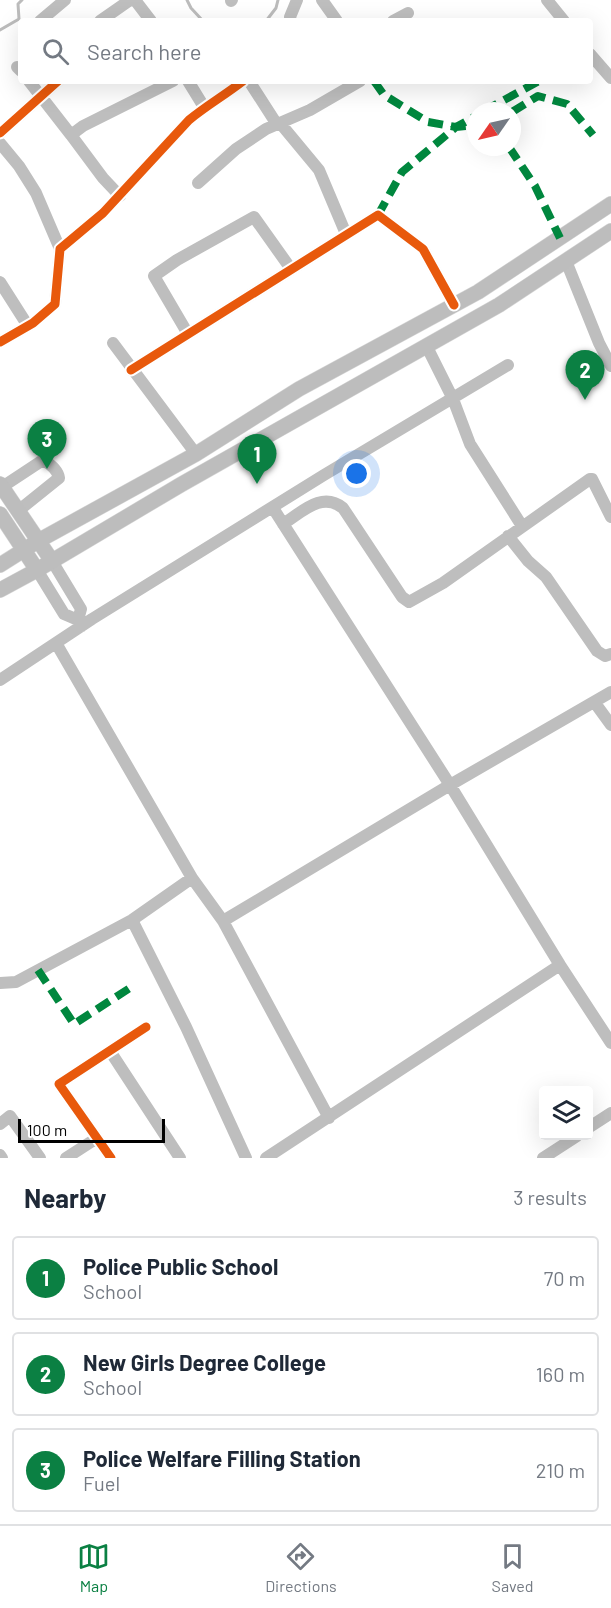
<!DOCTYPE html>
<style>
body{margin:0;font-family:Barlow,sans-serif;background:#f6f6f7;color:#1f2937}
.controls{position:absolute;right:18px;bottom:18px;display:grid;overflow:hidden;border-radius:6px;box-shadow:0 6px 24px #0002}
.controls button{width:54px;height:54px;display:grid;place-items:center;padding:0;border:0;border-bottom:2px solid #e0e1e3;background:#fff;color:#1f2937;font:30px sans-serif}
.compass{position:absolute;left:467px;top:102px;width:54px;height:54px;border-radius:50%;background:#fff;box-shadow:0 6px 24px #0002;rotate:236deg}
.scale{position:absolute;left:18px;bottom:15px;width:147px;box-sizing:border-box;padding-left:6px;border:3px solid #000;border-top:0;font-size:16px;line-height:21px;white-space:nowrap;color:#000;-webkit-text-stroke:4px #fff;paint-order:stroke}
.you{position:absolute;left:357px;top:474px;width:21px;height:21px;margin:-15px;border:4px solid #fff;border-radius:50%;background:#1a73e8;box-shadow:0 0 0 9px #1a73e833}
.badge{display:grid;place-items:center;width:39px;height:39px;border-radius:50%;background:#0b8043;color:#fff;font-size:20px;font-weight:700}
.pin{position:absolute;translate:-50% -50px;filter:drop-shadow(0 2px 3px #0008)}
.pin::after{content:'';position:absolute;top:32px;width:21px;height:18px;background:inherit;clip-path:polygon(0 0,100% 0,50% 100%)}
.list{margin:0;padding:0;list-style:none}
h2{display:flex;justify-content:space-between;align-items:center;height:78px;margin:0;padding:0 24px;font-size:26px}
h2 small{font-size:20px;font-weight:400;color:#747a83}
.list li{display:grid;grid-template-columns:39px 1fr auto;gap:18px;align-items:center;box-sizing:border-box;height:84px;margin:0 12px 12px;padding:0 12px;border:2px solid #e0e1e3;border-radius:6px}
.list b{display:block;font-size:22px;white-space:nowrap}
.list p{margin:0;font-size:20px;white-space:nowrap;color:#747a83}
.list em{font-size:20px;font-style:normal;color:#747a83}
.icon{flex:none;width:33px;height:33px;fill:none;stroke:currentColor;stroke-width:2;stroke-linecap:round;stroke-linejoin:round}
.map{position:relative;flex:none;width:611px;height:1158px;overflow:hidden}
.search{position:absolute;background:#fff;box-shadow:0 6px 24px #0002;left:18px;right:18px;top:18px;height:66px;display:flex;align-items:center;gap:15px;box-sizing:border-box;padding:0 21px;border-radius:6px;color:#747a83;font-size:22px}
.sheet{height:366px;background:#fff}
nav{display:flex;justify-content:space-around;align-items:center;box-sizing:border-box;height:84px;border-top:2px solid #e0e1e3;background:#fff;font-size:16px;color:#747a83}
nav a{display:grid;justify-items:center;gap:3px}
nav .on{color:#0b8043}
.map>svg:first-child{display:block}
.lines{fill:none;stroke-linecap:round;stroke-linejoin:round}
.stream{stroke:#bcbcbc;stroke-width:3}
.major-casing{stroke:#dbdbdb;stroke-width:16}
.minor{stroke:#bebebe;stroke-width:12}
.major{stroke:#bdbdbd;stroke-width:15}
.quiet{stroke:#00873e;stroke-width:8;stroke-dasharray:15 8;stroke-linecap:butt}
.cycleway-casing{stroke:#fff;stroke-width:13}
.cycleway{stroke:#e8590c;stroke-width:9}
</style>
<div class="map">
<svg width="611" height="1158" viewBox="0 0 611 1158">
<rect width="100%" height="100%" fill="#fff"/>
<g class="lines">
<path class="stream" d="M187,0l4,8 12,13
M266,21l10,-13 2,-8
M0,30l19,-11 -1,-15 4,-4"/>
<defs>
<path id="major" d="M0,484l52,77
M0,514l37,56
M0,565l38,-24 158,-87 103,-65 179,-97 133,-88
M0,590l37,-20 145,-86 317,-179 112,-74"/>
</defs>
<use href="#major" class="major-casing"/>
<path class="minor" d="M135,0l16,21
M322,0l15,21
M547,0l17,21
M231,1l1,-1
M40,21l25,-21
M100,21l30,-21
M291,21l-1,-4 7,-17
M393,21l15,-8
M590,54l21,24
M17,67l4,4
M29,81l42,54
M188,81l16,26
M249,81l27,42
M280,123l39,47 27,64
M0,133l58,-52
M0,143l19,23 17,27 24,56
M198,183l38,-34 30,-20 44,-19 50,-29
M120,196l-17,-18 -32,-43 12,-9 90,-45
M566,261l33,82 12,23
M0,282l28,44
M188,334l-34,-58 23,-16 77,-43 37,52
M0,342l33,-19 22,-19 5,-55 43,-36 86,-93c17,-14 36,-25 54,-39
M113,343l83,111
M427,347l26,52 17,45 52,82
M131,370l247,-155 45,34 31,56
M2,487l41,-27c7,4 15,10 16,18l-41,33
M273,508l177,277 110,180 51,78
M283,524c19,-12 39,-33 60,-16l59,89 7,5 34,-19 147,-104h2l19,38
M508,536l20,25 18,16 51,74 8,5 6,-2
M52,561l29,48 -3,11
M37,570l27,44 14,6 4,6
M56,643l136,235 31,43 106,197
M0,680l92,-61 232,-144 184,-110
M595,703l16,22
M132,920l54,107 60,131
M223,921l227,-136 161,-93
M0,983l16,-1 116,-62 60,-42
M110,1051l70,107
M0,1124l10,-8 30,42
M588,1128l23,-15
M0,1155l2,3
M66,1158l31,-20
M111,1158l-52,-74 87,-57
M266,1158l294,-193
M543,1158l34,-22"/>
<use href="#major" class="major"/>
<path class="quiet" d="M374,81l10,14 44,27 28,5 20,-2
M484,111l55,-30
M512,112l26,-16 29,8 26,31
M509,147l26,39 25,52
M378,215l24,-43 54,-45 20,-11
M38,970l36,54 59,-38"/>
<defs>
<path id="cycleway" d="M0,133l58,-52
M0,342l33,-19 22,-19 5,-55 43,-36 86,-93c17,-14 36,-25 54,-39
M131,370l247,-155 45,34 31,56
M111,1158l-52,-74 87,-57"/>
</defs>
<use href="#cycleway" class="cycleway-casing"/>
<use href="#cycleway" class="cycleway"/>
</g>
</svg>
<div class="controls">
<button><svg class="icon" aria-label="layers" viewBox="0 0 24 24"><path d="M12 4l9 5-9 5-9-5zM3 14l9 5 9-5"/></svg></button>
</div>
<svg class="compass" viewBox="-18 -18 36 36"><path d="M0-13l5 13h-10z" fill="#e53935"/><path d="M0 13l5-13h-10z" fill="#747a83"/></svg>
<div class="scale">100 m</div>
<div class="you"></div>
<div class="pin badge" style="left:257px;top:484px">1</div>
<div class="pin badge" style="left:585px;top:400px">2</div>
<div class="pin badge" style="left:47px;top:469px">3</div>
<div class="search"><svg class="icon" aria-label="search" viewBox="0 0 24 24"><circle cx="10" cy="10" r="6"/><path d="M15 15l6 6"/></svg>Search here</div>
</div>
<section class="sheet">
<h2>Nearby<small>3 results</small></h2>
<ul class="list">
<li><span class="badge">1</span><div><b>Police Public School</b><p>School</p></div><em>70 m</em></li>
<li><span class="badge">2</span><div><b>New Girls Degree College</b><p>School</p></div><em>160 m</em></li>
<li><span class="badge">3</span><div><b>Police Welfare Filling Station</b><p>Fuel</p></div><em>210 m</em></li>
</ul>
</section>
<nav>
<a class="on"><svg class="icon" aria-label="map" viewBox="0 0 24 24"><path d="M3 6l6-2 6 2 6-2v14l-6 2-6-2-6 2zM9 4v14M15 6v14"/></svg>Map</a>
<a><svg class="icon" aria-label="directions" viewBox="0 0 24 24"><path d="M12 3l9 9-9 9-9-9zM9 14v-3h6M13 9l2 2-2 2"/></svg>Directions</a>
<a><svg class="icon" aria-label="saved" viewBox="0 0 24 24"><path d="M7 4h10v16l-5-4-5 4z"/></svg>Saved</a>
</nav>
